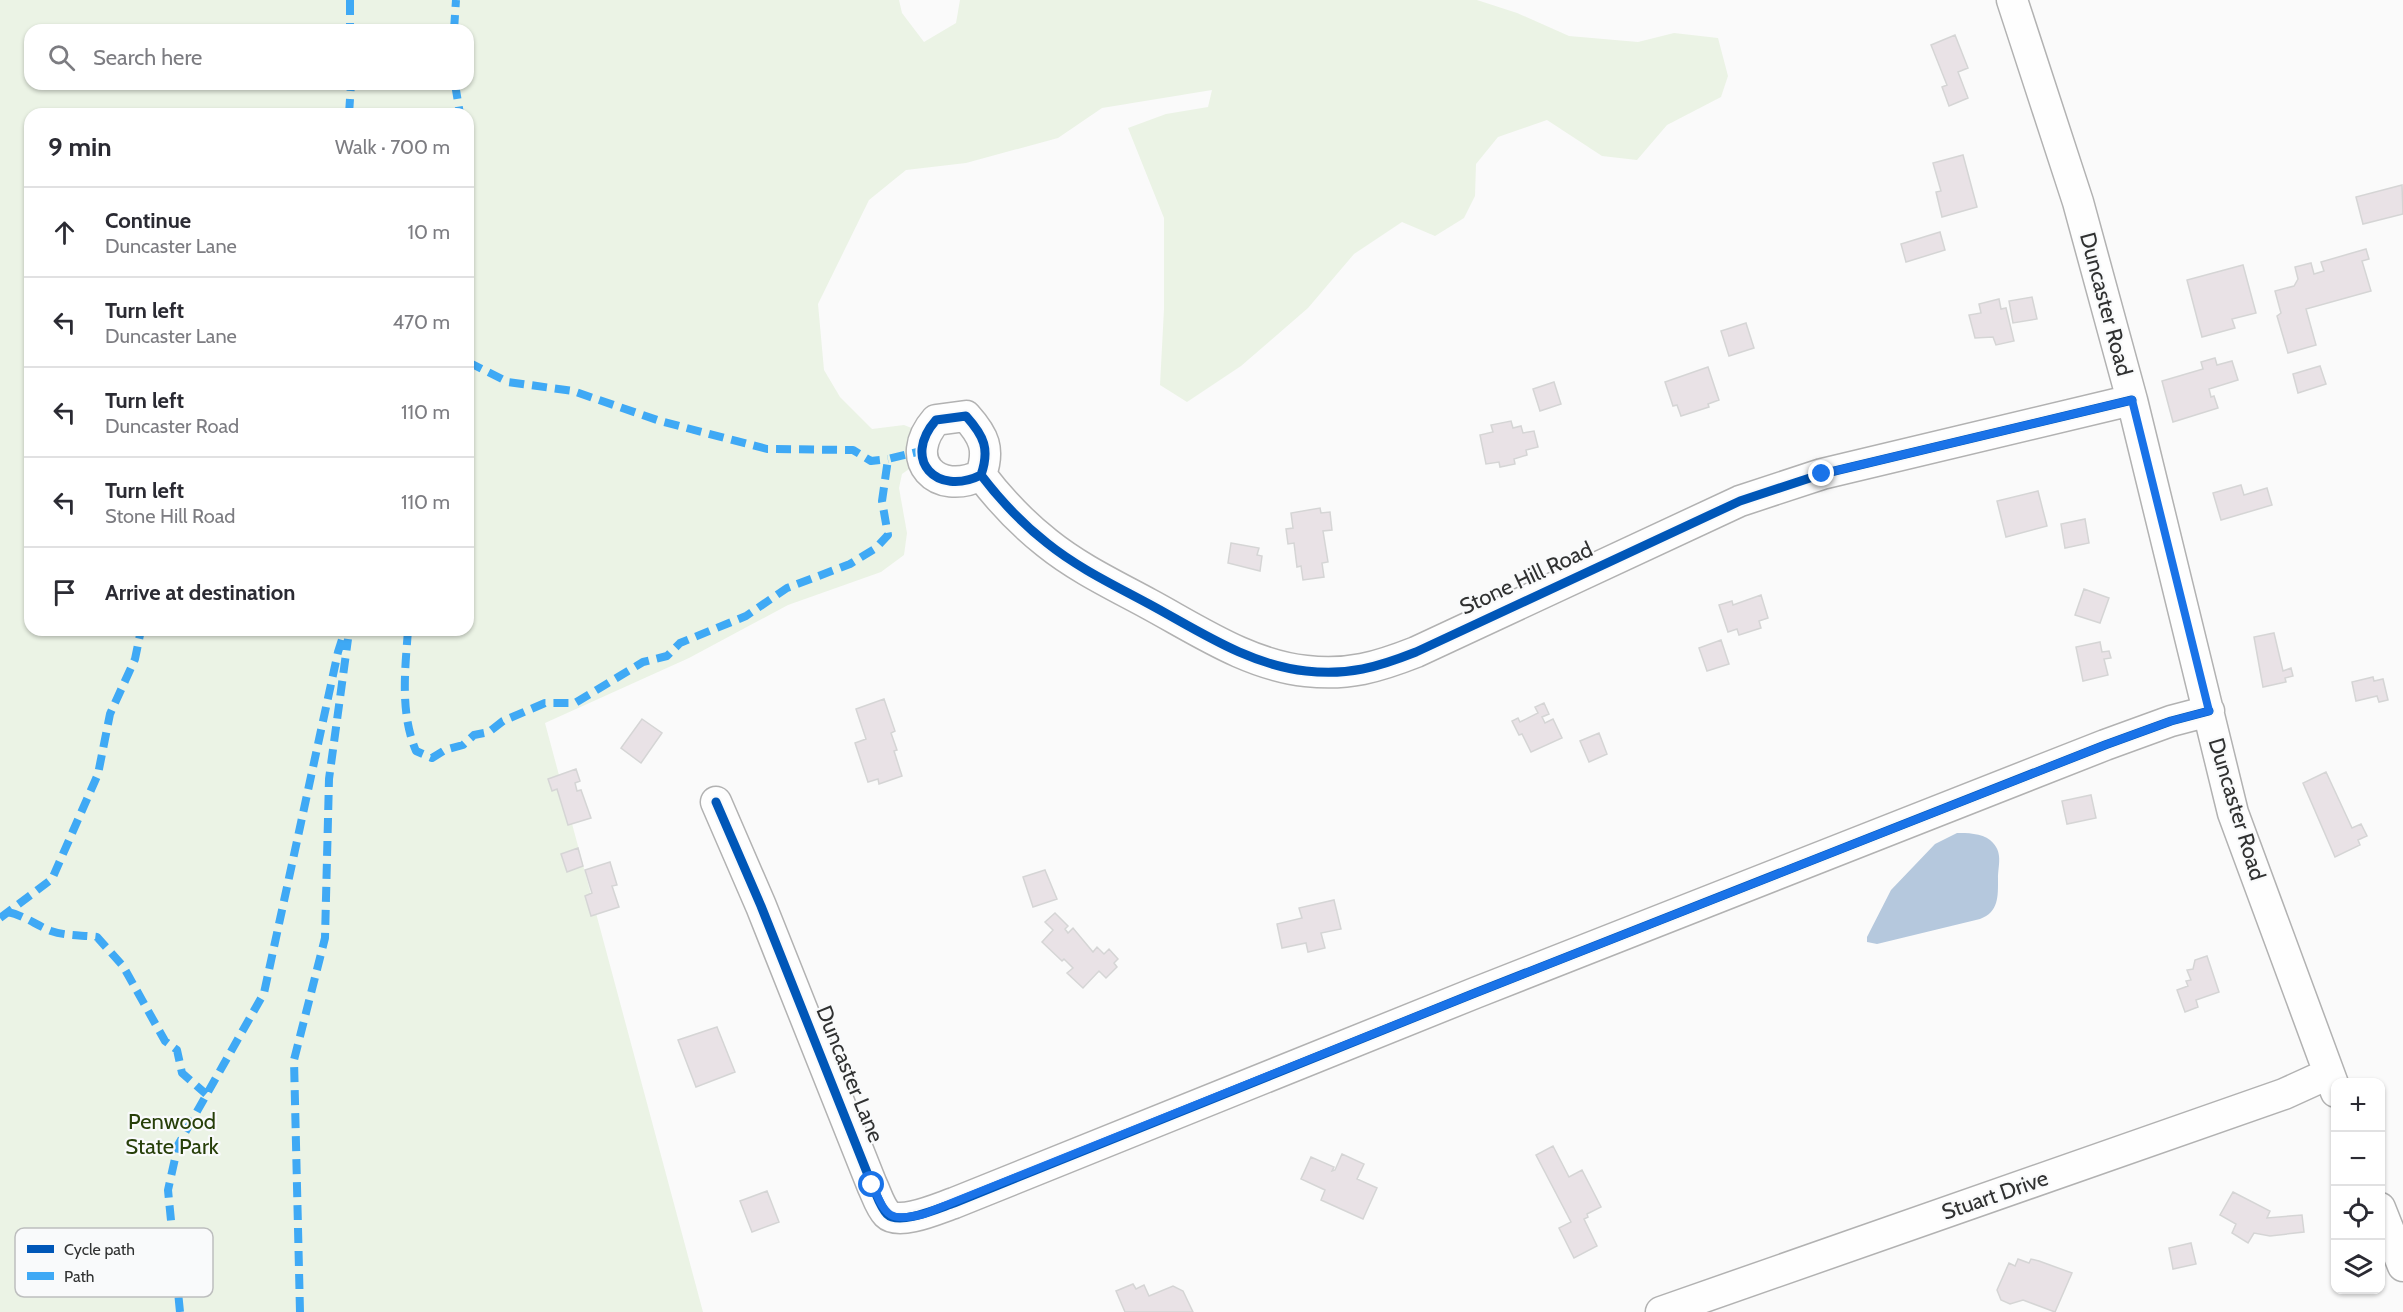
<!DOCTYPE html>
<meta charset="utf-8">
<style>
body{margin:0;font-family:Cabin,sans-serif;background:#f7f7f7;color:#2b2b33}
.controls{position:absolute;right:18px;bottom:18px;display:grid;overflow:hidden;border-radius:12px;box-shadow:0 2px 4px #0004}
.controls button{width:54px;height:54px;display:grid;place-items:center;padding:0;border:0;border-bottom:2px solid #e1e1e2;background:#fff;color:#2b2b33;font:30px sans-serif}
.stop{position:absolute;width:18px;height:18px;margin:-14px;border:4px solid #1a73e8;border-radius:50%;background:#fff}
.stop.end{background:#1a73e8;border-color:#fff;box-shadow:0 2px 6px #0008}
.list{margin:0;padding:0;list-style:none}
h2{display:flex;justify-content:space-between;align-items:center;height:78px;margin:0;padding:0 24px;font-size:26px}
h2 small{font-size:20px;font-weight:400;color:#7c7c81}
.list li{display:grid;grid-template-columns:39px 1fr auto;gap:18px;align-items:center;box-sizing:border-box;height:90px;padding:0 24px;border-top:2px solid #e1e1e2}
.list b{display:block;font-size:22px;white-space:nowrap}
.list p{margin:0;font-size:20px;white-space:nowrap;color:#7c7c81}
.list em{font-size:20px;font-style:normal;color:#7c7c81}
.icon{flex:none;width:33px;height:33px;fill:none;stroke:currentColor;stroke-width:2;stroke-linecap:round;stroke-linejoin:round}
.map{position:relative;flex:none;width:2403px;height:1312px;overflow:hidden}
.search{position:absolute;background:#fff;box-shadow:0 2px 4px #0004;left:24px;top:24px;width:450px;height:66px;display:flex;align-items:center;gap:15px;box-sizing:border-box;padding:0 21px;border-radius:18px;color:#7c7c81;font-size:22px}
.panel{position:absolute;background:#fff;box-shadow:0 2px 4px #0004;left:24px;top:108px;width:450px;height:528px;border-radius:18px}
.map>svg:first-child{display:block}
.green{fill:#ebf3e5;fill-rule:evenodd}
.water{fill:#b5c8dd}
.building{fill:#e9e2e6;stroke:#d5d5d5;stroke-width:1.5}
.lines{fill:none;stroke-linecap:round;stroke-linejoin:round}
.minor-casing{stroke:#b2b2b2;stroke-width:33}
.minor{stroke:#fefefe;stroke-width:30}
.quiet{stroke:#3fa9f5;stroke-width:8;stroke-dasharray:15 8;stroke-linecap:butt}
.cycleway-casing{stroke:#f9fafb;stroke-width:13}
.cycleway{stroke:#0057b8;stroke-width:9}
.route{stroke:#1a73e8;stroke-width:8}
.labels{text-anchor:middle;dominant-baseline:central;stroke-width:4.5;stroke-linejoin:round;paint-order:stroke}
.street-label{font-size:22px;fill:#303131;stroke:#f9fafb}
.park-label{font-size:22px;fill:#273f09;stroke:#f9fafb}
.key{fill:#f9fafb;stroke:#bdbebe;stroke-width:1.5}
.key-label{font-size:16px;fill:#303131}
</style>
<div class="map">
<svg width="2403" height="1312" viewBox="0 0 2403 1312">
<rect width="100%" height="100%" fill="#fafafa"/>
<path class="green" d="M0,0h899l3,13 22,29 32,-19 4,-23h517l40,13 52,23 69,6 36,-9 44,5 10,38 -7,21 -54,28 -30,35 -35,-4 -55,-36 -49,17 -22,27 -1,32 -11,22 -29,18 -33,-14 -48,32 -46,54 -67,58 -54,36 -27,-17 4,-76v-91l-36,-90 38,-14 42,-7 4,-17 -110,18 -44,30 -92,25 -60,7 -37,30 -51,104 6,66 16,27 32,32 32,-4 20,8 -2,27 -20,14 -3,14 8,45 -3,22 -23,17 -93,33 -99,53 -144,65 158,589h-703zM30,30h438v54h-438zM30,114h438v516h-438z"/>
<path class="water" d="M1957,833c9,0 25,0 33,7 14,12 8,24 8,39 0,17 1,33 -18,40l-103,25 -10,-2v-5l24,-47 44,-46z"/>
<path class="building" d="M1955,35l13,33 -10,4 10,26 -19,8 -7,-19 5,-2 -16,-40z
M1963,155l14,52 -35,10 -6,-25 5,-1 -8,-28z
M2402,185l1,29 -40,10 -7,-27z
M1940,232l5,18 -39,12 -5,-18z
M2366,249l3,10 -7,2 9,30 -65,18 10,36 -28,8 -11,-37 4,-3 -6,-22 19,-5 4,-7 -3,-12 16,-4 3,11 10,-3 -3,-9z
M2243,265l13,48 -24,6 3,9 -33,9 -15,-57z
M2032,297l5,22 -24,4 -4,-22z
M1999,299l2,10 5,-1 8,33 -18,4 -3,-8 -18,1 -6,-23 12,-2 -2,-9z
M1746,323l8,25 -25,8 -8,-25z
M2215,358l2,7 15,-4 6,19 -29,9 2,8 3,-1 4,12 -45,14 -11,-41 41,-12 -2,-7z
M2320,366l6,18 -28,9 -5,-19z
M1708,367l11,33 -11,4 1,3 -28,9 -4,-11 -4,1 -8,-24z
M1554,382l7,22 -21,7 -7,-22z
M1511,421l2,7 8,-2 2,7 11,-2 4,16 -12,3 1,5 -13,4 1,5 -15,3 -1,-5 -13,2 -6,-29 13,-3 -2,-7z
M2241,485l3,10 23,-7 5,17 -51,15 -8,-27z
M2038,491l9,35 -41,11 -9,-36z
M1320,508l1,5 9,-1 2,18 -9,1 5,31 -6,1 2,14 -21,3 -2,-14 -4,1 -3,-24 -6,1 -2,-15 7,-1 -2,-15z
M2085,519l4,24 -24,5 -4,-24z
M1231,543l28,5 -2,7 5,1 -2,15 -32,-8z
M2084,589l25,9 -9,25 -25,-8z
M1761,595l7,23 -9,3 2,7 -22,7 -2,-6 -9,3 -9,-27 13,-4 1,4z
M2274,633l9,38 8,-3 2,8 -8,2 1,4 -23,5 -9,-50z
M1721,640l8,24 -22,7 -8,-23z
M2100,642l2,10 7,-1 2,7 -7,1 4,16 -25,6 -7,-34z
M2373,677l1,4 9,-2 5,21 -9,2 -2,-6 -21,5 -4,-19z
M884,699l11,32 -4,2 6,17 -3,1 8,25 -23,8 -1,-5 -10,3 -13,-39 11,-4 -10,-30z
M1544,703l5,11 -7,3 3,6 8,-4 9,19 -31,14 -9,-18 -3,1 -7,-14 6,-3 2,4 18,-9 -3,-6z
M642,719l20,14 -21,30 -20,-15z
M1599,733l8,21 -18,8 -9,-21z
M576,769l4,12 -5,2 2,8 4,-1 10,28 -23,7 -11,-36 -5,2 -4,-12z
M2326,772l26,56 9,-4 6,12 -9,4 2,5 -25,12 -32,-74z
M2091,795l5,23 -29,6 -5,-23z
M578,848l5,18 -16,6 -6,-18z
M610,862l7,23 -5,1 7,21 -28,9 -6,-20 7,-3 -7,-23z
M1045,870l12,29 -24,8 -10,-30z
M1334,900l7,29 -20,4 4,15 -17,4 -2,-9 -24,5 -5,-24 25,-6 -3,-10z
M1055,913l13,13 -3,3 3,4 5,-5 20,24 4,-5 7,7 5,-5 9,10 -4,4 3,4 -11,11 -7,-7 -16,17 -16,-15 6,-5 -9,-9 -2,2 -20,-19 11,-12 -8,-8z
M2207,956l12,36 -23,8 2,7 -13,5 -8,-22 11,-4 -2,-5 5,-1 -4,-10 6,-1 2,-9z
M717,1027l18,45 -39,15 -18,-47z
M1553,1146l16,31 13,-7 19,37 -14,7 1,3 -4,2 13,27 -23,12 -15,-30 12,-6 -35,-67z
M1342,1154l22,10 -7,15 20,9 -14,31 -42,-19 4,-10 -24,-11 10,-22 23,10 -2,4 3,-1z
M767,1191l12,31 -27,10 -12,-31z
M2233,1192l37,19 -3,7 35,-3 2,17 -34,4 -16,-3 -6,10 -16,-10 4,-9 -16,-9z
M2191,1243l5,21 -23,5 -4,-21z
M2018,1259l11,4 2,-4 8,2 33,12 -17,39 -32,-12 -13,4 -9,-4 -4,-10 12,-27 6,3z
M1133,1284l3,5 8,-4 5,11 24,-10 10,5 10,21h-68l-9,-21z"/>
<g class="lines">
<defs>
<path id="minor" d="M2012,0l66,202 54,198 101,413 103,279
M981,475c-44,22 -80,-15 -45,-55l30,-4c18,20 24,33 15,59 19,25 42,49 66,68 31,25 67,42 102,61 50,27 100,61 157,67 42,5 72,-4 110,-19l324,-151 82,-27 310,-74
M716,802l45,104 111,279c4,8 8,22 15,29 12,12 52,-6 67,-11l521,-210 630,-248 66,-24 38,-10
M2380,1208l23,58
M1661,1312l623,-218 44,-20"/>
</defs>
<use href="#minor" class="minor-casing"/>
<use href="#minor" class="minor"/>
<path class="quiet" d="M350,0v30
M454,30l2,-30
M455,84l5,30
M349,114l2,-30
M468,362l40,20 65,9 87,30 107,28 86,1 18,11 17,-2
M408,630c-3,41 -8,83 8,121l16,7 13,-8 18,-5 11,-10 15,-3 14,-11 42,-18h30l68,-41 24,-6 13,-13 66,-27 41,-28 63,-24 26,-16 12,-13 -6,-34 6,-42 33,-8
M8,912c15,3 28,13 43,19 15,5 30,4 46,6l26,29 42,75 12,9 5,23 24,21
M0,918l52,-39 46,-105 12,-60 25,-55 6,-29
M180,1312l-12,-122 10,-45 86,-152 74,-341 7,-22
M300,1312l-6,-252 31,-122 4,-159 19,-140"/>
<defs>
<path id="cycleway" d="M981,475c-44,22 -80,-15 -45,-55l30,-4c18,20 24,33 15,59 19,25 42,49 66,68 31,25 67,42 102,61 50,27 100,61 157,67 42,5 72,-4 110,-19l324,-151 82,-27 310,-74
M716,802l45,104 111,279c4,8 8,22 15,29 12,12 52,-6 67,-11l521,-210 630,-248 66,-24 38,-10"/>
</defs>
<use href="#cycleway" class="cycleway-casing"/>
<use href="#cycleway" class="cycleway"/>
</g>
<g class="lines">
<path class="route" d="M872,1185c15,32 16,37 52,29l551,-221 630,-248 66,-24 38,-10 -77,-311 -310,74"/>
</g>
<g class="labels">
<g class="street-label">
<text transform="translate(2106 304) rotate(75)">Duncaster Road</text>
<text transform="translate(1526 578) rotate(-25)">Stone Hill Road</text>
<text transform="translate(2237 809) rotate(73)">Duncaster Road</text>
<text transform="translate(850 1074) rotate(68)">Duncaster Lane</text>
<text transform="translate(1995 1195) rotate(-19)">Stuart Drive</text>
</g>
<g class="park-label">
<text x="172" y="1121">Penwood<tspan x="172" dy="25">State Park</tspan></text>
</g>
</g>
<rect x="15" y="1228" width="198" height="69" rx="9" class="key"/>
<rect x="27" y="1245" width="27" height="8" fill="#0057b8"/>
<rect x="27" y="1272" width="27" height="8" fill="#3fa9f5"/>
<g class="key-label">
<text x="64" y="1255">Cycle path</text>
<text x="64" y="1282">Path</text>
</g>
</svg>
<div class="controls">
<button>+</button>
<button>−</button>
<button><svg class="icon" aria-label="locate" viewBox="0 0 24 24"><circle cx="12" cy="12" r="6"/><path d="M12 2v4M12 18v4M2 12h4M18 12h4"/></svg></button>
<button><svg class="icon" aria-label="layers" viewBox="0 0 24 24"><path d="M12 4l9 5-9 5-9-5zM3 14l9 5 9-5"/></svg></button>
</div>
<div class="stop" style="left:872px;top:1185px"></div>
<div class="stop end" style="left:1822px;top:474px"></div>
<div class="search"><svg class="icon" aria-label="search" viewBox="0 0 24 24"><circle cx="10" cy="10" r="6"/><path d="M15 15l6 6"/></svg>Search here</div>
<section class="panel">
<h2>9 min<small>Walk · 700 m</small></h2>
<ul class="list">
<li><svg class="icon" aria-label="ahead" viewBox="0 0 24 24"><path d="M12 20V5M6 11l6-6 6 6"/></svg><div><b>Continue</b><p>Duncaster Lane</p></div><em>10 m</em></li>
<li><svg class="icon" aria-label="left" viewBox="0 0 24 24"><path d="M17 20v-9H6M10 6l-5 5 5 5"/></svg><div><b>Turn left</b><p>Duncaster Lane</p></div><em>470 m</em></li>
<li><svg class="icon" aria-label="left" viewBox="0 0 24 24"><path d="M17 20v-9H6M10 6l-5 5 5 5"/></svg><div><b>Turn left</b><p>Duncaster Road</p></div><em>110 m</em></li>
<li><svg class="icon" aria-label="left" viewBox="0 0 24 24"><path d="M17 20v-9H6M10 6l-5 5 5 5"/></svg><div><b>Turn left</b><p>Stone Hill Road</p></div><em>110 m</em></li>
<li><svg class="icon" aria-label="arrive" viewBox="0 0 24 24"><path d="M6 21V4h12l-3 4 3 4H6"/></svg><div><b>Arrive at destination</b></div></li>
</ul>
</section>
</div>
